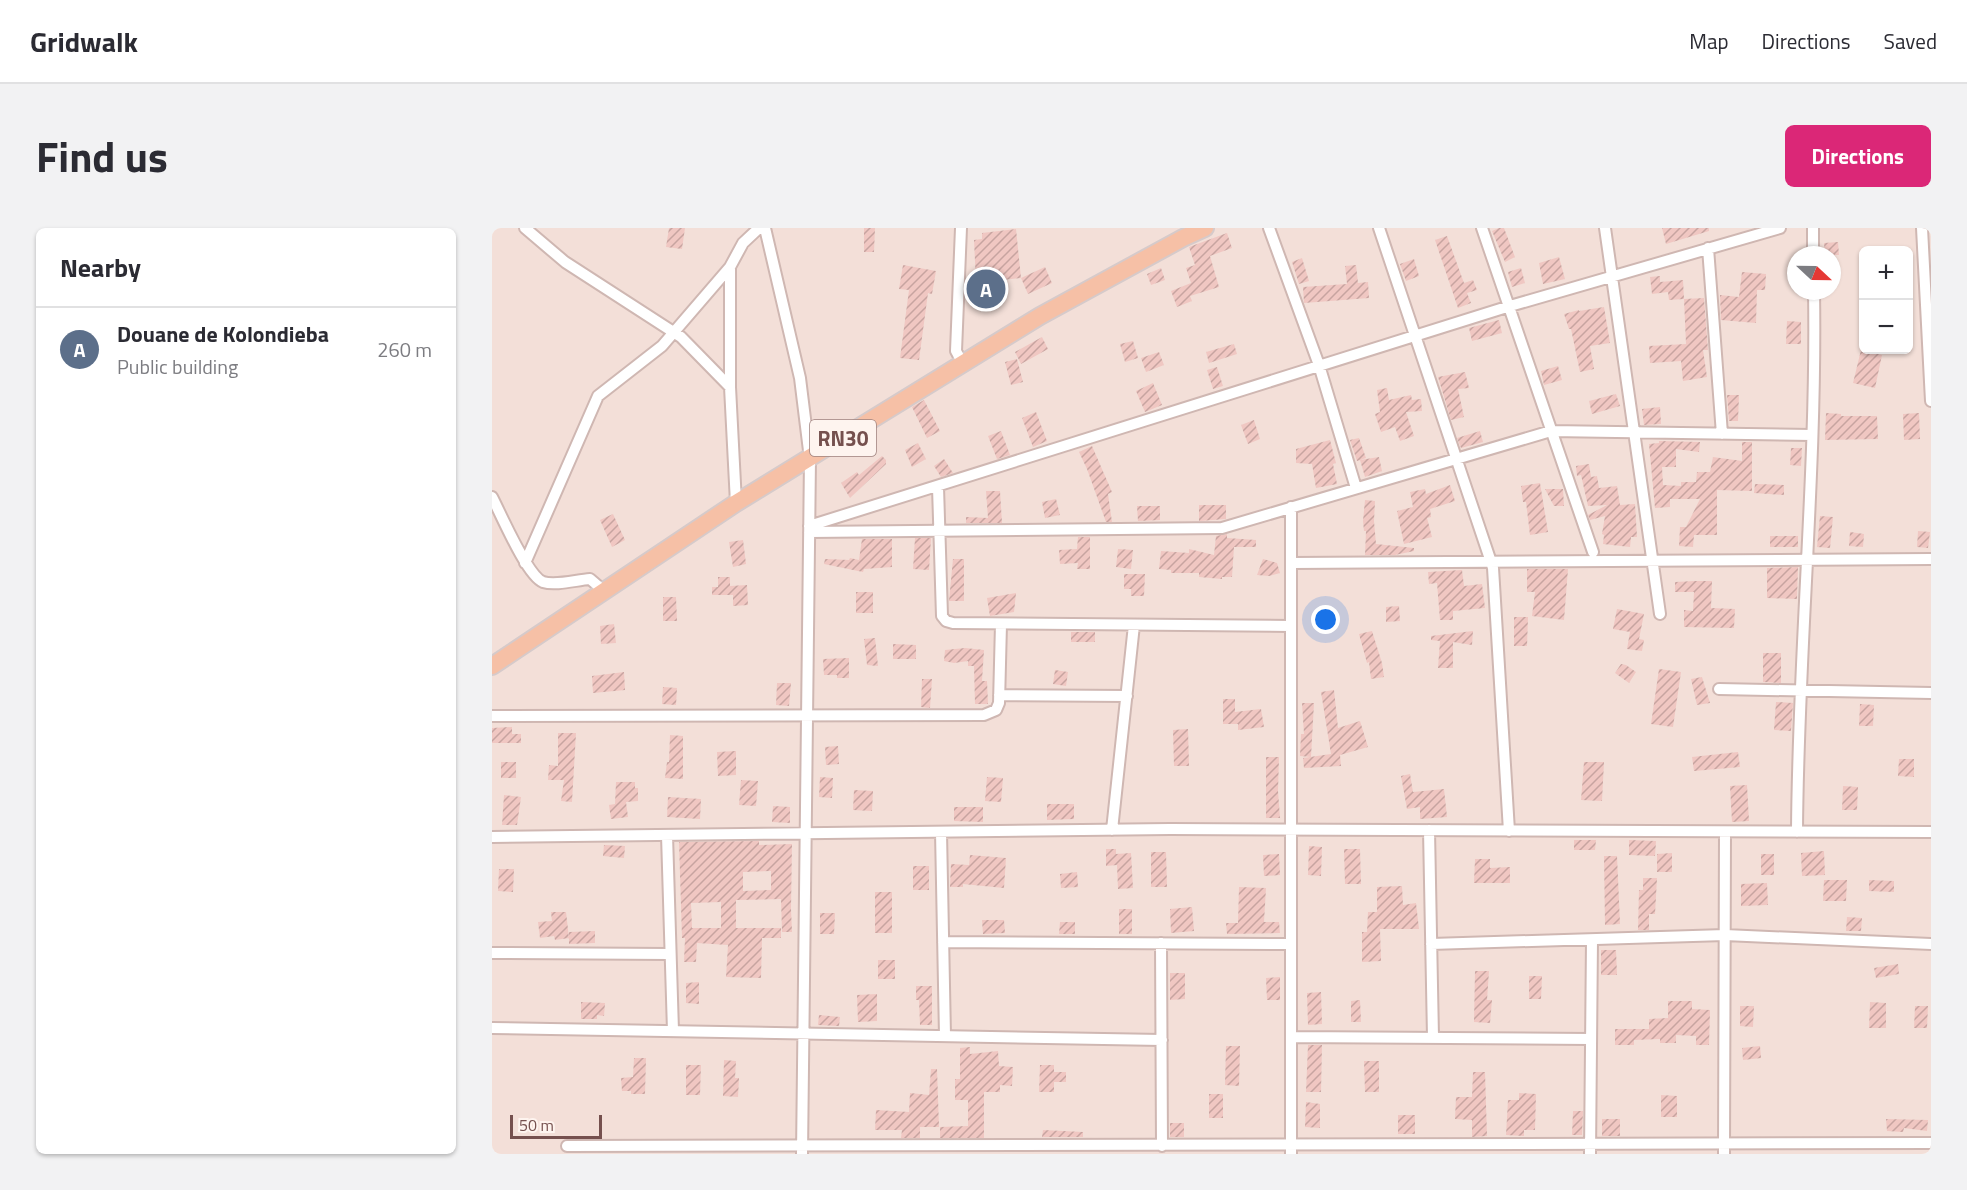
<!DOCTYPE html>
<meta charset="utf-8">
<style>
body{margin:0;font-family:"Titillium Web",sans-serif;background:#f2f2f3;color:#2b2b33}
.controls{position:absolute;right:18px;top:18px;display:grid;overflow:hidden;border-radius:9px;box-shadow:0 2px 4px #0004}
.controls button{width:54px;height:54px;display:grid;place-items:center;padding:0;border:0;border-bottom:2px solid #e1e1e2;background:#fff;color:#2b2b33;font:30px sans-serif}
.compass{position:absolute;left:1295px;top:18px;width:54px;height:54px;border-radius:50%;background:#fff;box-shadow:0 2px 4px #0004;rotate:112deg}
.scale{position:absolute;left:18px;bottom:15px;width:92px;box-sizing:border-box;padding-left:6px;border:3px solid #75504e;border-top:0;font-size:16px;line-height:21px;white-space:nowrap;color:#75504e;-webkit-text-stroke:4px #fef4ef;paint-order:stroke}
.you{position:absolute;left:834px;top:392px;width:21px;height:21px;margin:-15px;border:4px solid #fff;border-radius:50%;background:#1a73e8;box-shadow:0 0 0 9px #1a73e833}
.badge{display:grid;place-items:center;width:39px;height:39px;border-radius:50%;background:#db2777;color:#fff;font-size:20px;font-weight:700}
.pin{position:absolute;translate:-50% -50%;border:3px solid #fff;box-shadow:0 2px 6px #0006}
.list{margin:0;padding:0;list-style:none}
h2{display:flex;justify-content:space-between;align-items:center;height:78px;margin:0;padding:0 24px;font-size:26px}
h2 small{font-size:20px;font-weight:400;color:#7c7c81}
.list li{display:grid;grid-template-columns:39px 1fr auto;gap:18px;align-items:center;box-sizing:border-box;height:84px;padding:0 24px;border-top:2px solid #e1e1e2}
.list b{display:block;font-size:22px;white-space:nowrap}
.list p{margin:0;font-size:20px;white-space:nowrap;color:#7c7c81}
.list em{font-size:20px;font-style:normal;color:#7c7c81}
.map{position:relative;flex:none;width:1439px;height:926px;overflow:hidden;border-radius:9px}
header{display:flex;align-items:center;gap:36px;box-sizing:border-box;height:84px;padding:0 30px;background:#fff;border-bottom:2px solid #e1e1e2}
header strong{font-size:28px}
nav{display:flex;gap:33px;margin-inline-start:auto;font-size:21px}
.intro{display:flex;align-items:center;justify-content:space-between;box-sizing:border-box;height:144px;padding:0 36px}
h1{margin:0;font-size:42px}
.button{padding:15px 27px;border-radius:9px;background:#db2777;color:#fff;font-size:21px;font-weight:700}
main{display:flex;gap:36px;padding:0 36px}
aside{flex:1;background:#fff;border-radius:9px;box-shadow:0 2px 4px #0004}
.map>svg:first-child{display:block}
.residential{fill:#f3dfd8;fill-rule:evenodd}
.building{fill:url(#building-hatch);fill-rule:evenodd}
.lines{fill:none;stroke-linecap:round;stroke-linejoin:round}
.minor-casing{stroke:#cfb7b2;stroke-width:14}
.primary-casing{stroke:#d6caca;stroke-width:20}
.minor{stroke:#fff;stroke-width:10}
.primary{stroke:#f6c0a6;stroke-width:16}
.labels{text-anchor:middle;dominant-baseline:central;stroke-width:6;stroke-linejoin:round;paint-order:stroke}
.shield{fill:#fef4ef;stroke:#9e817e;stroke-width:1.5}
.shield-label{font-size:21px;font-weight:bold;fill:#75504e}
</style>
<header>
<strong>Gridwalk</strong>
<nav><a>Map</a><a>Directions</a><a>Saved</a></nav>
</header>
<div class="intro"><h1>Find us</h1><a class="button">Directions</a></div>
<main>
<aside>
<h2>Nearby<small></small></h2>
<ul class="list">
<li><span class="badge" style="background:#5c6f8a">A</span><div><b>Douane de Kolondieba</b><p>Public building</p></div><em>260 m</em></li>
</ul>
</aside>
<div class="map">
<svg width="1439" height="926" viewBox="0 0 1439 926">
<defs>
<pattern id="building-hatch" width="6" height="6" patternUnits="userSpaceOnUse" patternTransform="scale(1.5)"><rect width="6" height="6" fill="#f0c7c2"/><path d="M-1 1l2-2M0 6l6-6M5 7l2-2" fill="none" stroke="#c7a4a0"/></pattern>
</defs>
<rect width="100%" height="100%" fill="#fbefe9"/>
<path class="residential" d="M0,0h1439v926h-1439zM1372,22h44v100h-44zM1304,27h36v36h-36z"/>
<path class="building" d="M177,0h16l-3,21 -16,-2z
M372,0h11l-1,24h-10z
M1007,0h5l11,29 -10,5 -13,-31z
M1170,0h47v3l-43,13z
M524,1l5,49 -45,5 -2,-43 8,-1v-6z
M735,5l5,15 -22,8 9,31 -29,9 2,5 -15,6 -6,-16 20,-8 -5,-15 9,-3 -6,-18z
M955,8l17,47 9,-3 4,10 -10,3 4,10 -13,5 -23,-68z
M1346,14l1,13h-14l-1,-12z
M1067,29l6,22 -22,5 -4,-21z
M810,30l7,23 -10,3 -7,-22z
M922,31l5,17 -13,5 -6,-17z
M411,37l33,6 -4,23 -4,-1 -9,67 -19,-2 9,-68 -10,-1z
M864,37l2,18 10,-1 1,16 -65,5 -1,-16 44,-3 -2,-18z
M553,39l7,16 -24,11 -7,-16z
M669,40l4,12 -14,5 -4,-11z
M1029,40l4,15 -13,4 -4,-15z
M1250,44l24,2 -1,16h-8l-1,33 -35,-3 -1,-25 19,2z
M1168,48v6l23,-2 1,19 -15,1 -1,-8 -16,2 -2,-17z
M1212,70l4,52h-5l4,27 -24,4 -2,-20 -31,2 -1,-17 37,-2 -2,-45z
M1112,79l6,36 -20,3 4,23 -14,3 -9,-43h-2l-5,-15 15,-4v1z
M1007,92l3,13 -30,8 -3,-13z
M1295,93l14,1v22h-15z
M550,109l6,12 -27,15 -6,-12z
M641,113l5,17 -13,4 -5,-18z
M742,116l3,10 -28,9 -3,-11z
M1369,122l21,5 -7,33 -22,-5z
M667,124l5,13 -18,7 -5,-14z
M525,131l6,23 -12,3 -6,-23z
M1066,138l4,14 -18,5 -3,-14z
M725,139l6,19 -10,3 -6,-19z
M973,144l4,16 -11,1 6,28 -13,3 -13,-43z
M661,155l9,22 -17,7 -9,-21z
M895,160l2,12 22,-5 1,5 9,-1 1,12 -16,1 8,24 -14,5 -5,-14 -14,5 -6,-18 5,-2 -3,-22z
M1124,166l4,12 -28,8 -3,-13z
M1235,167h12l-1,26h-9z
M432,172l16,31 -13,7 -15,-31z
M1168,179l1,17 -17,1 -2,-16z
M544,184l11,29 -14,6 -11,-29z
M1334,185l15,1v2h36l1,23 -53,1z
M1427,185l1,26 -16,1 -1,-26z
M762,192l6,19 -12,5 -7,-19z
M509,203l9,24 -13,4 -9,-23z
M988,203l3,11 -22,6 -4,-10z
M867,210l7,20 -9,3 -7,-21z
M838,212l6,23 -3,1 4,20 -21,4 -4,-24 -16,-1v-14z
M1167,213l41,1 -1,10 -23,-3v18h-14l1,18 18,1v-4h15l1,-10h13l3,-15 29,4v-19h10v49l-35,-1v45h-23l-1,12 -14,-1 1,-19h6l14,-28h-30v8l-15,1 -6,-64 10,-1z
M426,215l8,16 -14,8 -7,-17z
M600,218l20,46 -4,2 4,28h-6l-19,-53 -8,-17z
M1299,220h11l-1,18 -11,-1z
M390,228l4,4v4l-36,34 -9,-15 16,-11 2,3z
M887,229l3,14 -17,6 -5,-17z
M452,231l9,14 -12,4 -7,-11z
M1097,236l2,13 6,-1 2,12 18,-2 3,19 15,-1 2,33h-6l-1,10 -27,-3 1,-9 -2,-1 3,-18 -15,4 -2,-5 19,-10 -19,1 -7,-31 -4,1 -1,-10z
M1048,255l8,49 -18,3 -4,-33h-3l-2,-16z
M1263,256l29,1v10l-30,-2z
M958,257l5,16 -25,8 1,8 -4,1 5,19 -28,7 -7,-33 16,-4 -3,-15 15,-3 1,5z
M1053,261h18l1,17h-10z
M494,263h14l2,32h-36v-6l22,1z
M564,271l4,16 -15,3 -3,-16z
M873,272l10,1 -1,20 2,23 38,4v3l-19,4h-30l1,-24h-2l-1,-10z
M707,277h27v14l-27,2z
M645,278h23v14l-22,1z
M121,286l12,26 -13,7 -12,-27z
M1328,288l13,1 -3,31 -13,-1z
M1426,303l12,1 -2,16 -11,-1z
M1358,304l14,2 -1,13 -14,-1z
M735,306v4l29,2v7h-22l-2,30h-10v2l-23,-2v-4h-28v-3l-12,-1 2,-18 28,2v-4l25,6 2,-19z
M1278,308h28v11h-28z
M586,309h12v32h-13l1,-6 -18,1 -1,-14 18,-1z
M423,310h16l-2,32 -16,-1z
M370,311h30v28l-28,2 -1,3 -39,-8 1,-5 24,1 1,-2 9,2z
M251,312l3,24 -13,3 -4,-25z
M626,321l15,1 -2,19 -15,-2z
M461,331h11v42h-15z
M771,331l14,4 3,10 -11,3 -12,-1z
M1306,339l-1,32 -30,-1v-30z
M1035,341h41l-4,51 -32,-4 3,-24h-8z
M970,342l2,16 18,-2 3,24 -32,3v9h-13l-3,-37 -8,1 -1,-12z
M632,346h21l-1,22h-13v-7h-7z
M226,349h12v9l17,-1 1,20 -15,1v-11h-21v-8h6z
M1203,353h17l-1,27 24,1 -1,19 -50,-1v-17l9,1 1,-19h-19v-10z
M364,364h17v21h-17z
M524,365l-2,19 -24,4 -3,-18z
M171,369h13l1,24h-14z
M907,378l1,15 -14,1v-15z
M1125,381l27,5 -5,25 5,1 -2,11 -15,-2 3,-17 -17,-3z
M1022,389h14l-1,29h-13z
M122,396l2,19 -15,1 -1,-18z
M880,403l10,32 2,14 -13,2 -2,-17 -2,1 -8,-29z
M981,403l-1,14 -19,-3v26h-15l2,-27 -9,-1v-4z
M579,404h24v10h-24z
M383,410l3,28 -11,-1 -3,-26z
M401,416l23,1v14h-23z
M473,420l19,2 -2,31h5l1,23h-13l-1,-38h-6v-5l-14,2 -10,-2 1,-11z
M1271,425h18v30l-18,-1z
M357,430v20h-12v-3h-13l-1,-16z
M1129,436l5,1 10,7 -7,11 -14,-10z
M1167,441l22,3 -8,55 -22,-3z
M563,442l13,2 -2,14 -13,-2z
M132,444l1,18 -32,3 -1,-17z
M1210,449l8,26 -13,2 -6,-26z
M430,451h10l-2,29 -9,-1z
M285,455h14l-2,23 -13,-1z
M171,459l14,1 -1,17 -14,-1z
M842,462l4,38 22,-7 8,26 -28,8 1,11 -37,2 -1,-10 28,-4 -10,-62z
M731,471h12v13l26,-3 3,18 -26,3v-6h-15z
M1284,474l17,1 -2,28 -17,-1z
M810,475h12l-3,54 -11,-1 1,-22h3z
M1368,476l14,1 -1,21h-14z
M20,499v7h9v9h-29v-15z
M696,501l1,37h-15l-1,-36z
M66,505h18l-4,69 -11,-1 3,-21h-16l1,-15 9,1z
M178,507l13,1v43l-18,-1 2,-16h2z
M346,518l1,18 -13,1 -1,-18z
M244,523v24l-18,1 -1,-24z
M1246,524l2,15 -46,4 -2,-14z
M774,529h13l-1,34 2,27h-14z
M1407,531h15v18l-16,-1z
M9,534h15v16h-15z
M1092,534h20l-2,39 -21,-1z
M918,546l3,18 31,-3 3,28 -27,2v-12l-13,2 -6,-33z
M328,549l13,1 -1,20 -13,-1z
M495,549l16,1 -2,24 -16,-1z
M249,552l17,1 -2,25 -17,-1z
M124,554h19v6h3v13l-12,1 2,15 -17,2 -2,-14 6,-1z
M1255,557l2,36 -17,1 -2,-36z
M1351,558l15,1 -1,23h-15z
M362,562l19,1 -1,20 -19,-1z
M12,567l17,2 -4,28h-15z
M176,569l33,2 -1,20 -33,-2z
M555,576h27v15l-27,1z
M281,578l17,1v16l-18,-1z
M462,579h29v15l-29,-1z
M1082,612h22l-1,10h-21z
M1137,612l27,1 -1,15 -26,-1z
M267,613v4l33,-1 -1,65 1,23h-10l-1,-33 -45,1v28h45v10h-19l-1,40 -35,-1 2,-32 -31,-2 -1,19h-12l1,-24h-3l-3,-96zM279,643v19l-28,1v-19zM229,674v26h-29l-1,-25z
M112,617l21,1 -1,12 -21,-2z
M817,618l13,1 -1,29 -13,-1z
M614,621h10v5l15,-1 2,35 -15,1 -1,-24 -11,1z
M852,621h16l1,35h-16z
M1332,623l1,24 -23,1 -1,-23z
M659,624h15l1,35h-16z
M1180,625v19h-15v-18z
M787,626l1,21 -16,1 -1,-21z
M1269,626h13v21h-13z
M478,627l36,3 -2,30 -41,-4v3h-13l1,-23 18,1z
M1112,628h13l3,68 -15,1z
M983,631h15v9l20,-1v16h-36z
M421,638h16v24h-16z
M7,641h15l-1,23 -15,-1z
M585,644l1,15 -17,1 -1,-14z
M1151,650h14l-2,36h-6v16h-11l1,-40h4z
M1332,652h23l-1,21h-23z
M1377,652l25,1v11l-25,-1z
M1275,655l1,22 -27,1v-22z
M910,658l1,19 13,-2 3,26h-39l1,32 -19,1v-30h5l1,-20h9v-25z
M747,659l27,1 -2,34h15l1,11 -53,1 -1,-11h12z
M383,664h17v41h-17z
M700,679l2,24 -23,2 -1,-24z
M627,681h13v25h-13z
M59,684h15l3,26 -14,2 -1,-4 -14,2 -2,-16 14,-1z
M328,685h15l-1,21h-14z
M1355,689l15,1 -1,13h-15z
M490,692h22l1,13 -22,1z
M568,694h15v12h-16z
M103,703v12l-26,1v-12z
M1109,722h15l1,25h-16z
M386,732h17v19h-17z
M1406,736l1,10 -23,4 -2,-10z
M983,743h14l-2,29h5l-2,23 -16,-1z
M678,745h15v26l-15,1z
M1037,748h13l-1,23h-12z
M788,749v23h-13l-1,-22z
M207,754v22l-13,-1v-20z
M424,758h16v39h-12l-1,-25h-3z
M829,764l1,32 -14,1 -1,-32z
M385,766v27l-19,1 -1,-27z
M868,772l1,22h-10v-21z
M1176,773h24v8l18,1 -1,35h-13v-9l-20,-1v8h-16v-4l-26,1v5h-19v-16h34v-10l19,-1z
M89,774l24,1 -1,13 -7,-1v4h-16z
M1378,774l16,1v25h-17z
M1248,778h14l-1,21 -13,-1z
M1423,778h13l-1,22h-13z
M327,787l21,2 -1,9 -21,-1z
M816,817h14l-1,47h-15z
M734,818h14l-1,40 -14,-1z
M1268,818l1,12 -18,2 -1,-12z
M478,819v7l28,-3 1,15 14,1 -1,19 -12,-1v7h-16v46h-44v-11l28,-1v-26h-13v-21h5v-31z
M142,830h12l-1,36h-14v-3h-9l-1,-13 12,-1z
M232,832l12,1 -1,17h4l-1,19 -15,-1z
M872,833h15v31h-14z
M194,837h15l-1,30h-14z
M548,837h14v7h12v10h-12v10h-15z
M439,841h6l2,58h-19v11h-19l1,-8h-27l1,-20 33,2 1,-19 19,2z
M981,844h12l2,64 -15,1v-17l-17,-1 1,-22h16z
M1027,865l17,1 -1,36h-11v6l-18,-1 2,-35h11z
M717,866h14v24h-14z
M1169,867l16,1v21h-16z
M814,874l14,2v24l-15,-1z
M1081,883h10l-1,24h-10z
M906,887h17v19h-17z
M1110,891h18v17h-18z
M1394,891l42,1 -1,11 -23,-3 -1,4 -16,-1z
M678,895h14v14h-14z
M551,902l40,2v5h-41z"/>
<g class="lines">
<defs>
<path id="minor" d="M33,0l40,34 116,75 49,50
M273,0l35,150 10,81 -8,695
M469,0l-5,123 7,13
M777,0l50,137 37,123
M887,0l114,340 16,263
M990,0l111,324
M1113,0l55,386
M1321,0v27
M1430,0l9,173
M1216,20l14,186
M238,39v120l6,116
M446,259l4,129 4,5 7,2 338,3
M0,269c9,17 35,79 51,85 13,4 33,-2 47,-3l14,12
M317,298l701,-220 270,-78
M317,304l413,-4 329,-97 261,4
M33,335l73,-167 64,-50 68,-79 13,-24 16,-15
M799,335l640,-4
M1227,461l212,4
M507,467l128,1
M0,488l492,-1 12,-5 3,-7 2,-79
M620,602l22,-205
M937,602l4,207
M449,604l4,204
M1305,604c1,-181 20,-361 17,-541
M175,607l6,196
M0,609l678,-8 761,3
M451,714l348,2
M669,715l1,203
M939,716l294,-9 206,9
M0,725l178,1
M0,800l670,12
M799,809l300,2
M75,918l1364,-3
M799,926v-647
M1098,926l2,-214
M1232,926l1,-322"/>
<path id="primary" d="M0,438l244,-163 304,-187 143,-78 22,-10"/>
</defs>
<use href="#minor" class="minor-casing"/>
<use href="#primary" class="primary-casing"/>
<use href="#minor" class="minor"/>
<use href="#primary" class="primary"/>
</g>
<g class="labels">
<rect class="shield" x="318" y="192" width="66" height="36" rx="4.5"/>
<g class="shield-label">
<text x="351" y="210">RN30</text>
</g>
</g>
</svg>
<div class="controls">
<button>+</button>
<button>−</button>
</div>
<svg class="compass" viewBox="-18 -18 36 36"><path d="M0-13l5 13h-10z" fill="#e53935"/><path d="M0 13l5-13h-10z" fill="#7c7c81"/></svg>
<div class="scale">50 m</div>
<div class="you"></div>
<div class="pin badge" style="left:494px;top:61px;background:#5c6f8a">A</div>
</div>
</main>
